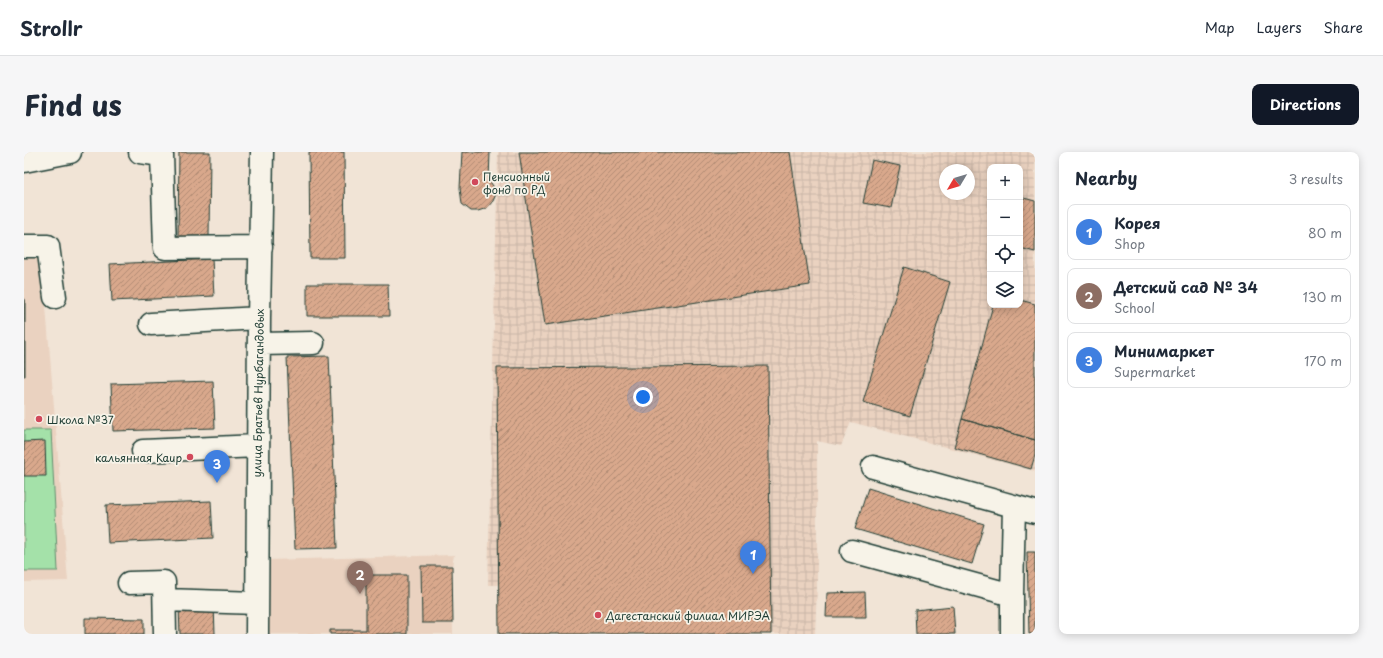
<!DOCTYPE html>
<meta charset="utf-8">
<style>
body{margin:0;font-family:"Playpen Sans",sans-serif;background:#f6f6f7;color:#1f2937}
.controls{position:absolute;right:12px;top:12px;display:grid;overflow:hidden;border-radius:8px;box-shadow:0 2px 10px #0003}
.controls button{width:36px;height:36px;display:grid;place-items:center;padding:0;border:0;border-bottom:1px solid #e0e1e3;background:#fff;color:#1f2937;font:20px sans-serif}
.compass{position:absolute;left:915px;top:12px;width:36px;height:36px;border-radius:50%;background:#fff;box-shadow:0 2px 10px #0003;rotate:232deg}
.you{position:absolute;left:619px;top:245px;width:14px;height:14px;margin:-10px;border:3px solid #fff;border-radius:50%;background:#1a73e8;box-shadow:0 0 0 6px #1a73e833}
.badge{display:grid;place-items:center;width:26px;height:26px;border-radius:50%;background:#111827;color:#fff;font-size:13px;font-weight:700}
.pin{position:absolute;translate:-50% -33px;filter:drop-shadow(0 1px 2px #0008)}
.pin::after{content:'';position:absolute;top:21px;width:14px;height:12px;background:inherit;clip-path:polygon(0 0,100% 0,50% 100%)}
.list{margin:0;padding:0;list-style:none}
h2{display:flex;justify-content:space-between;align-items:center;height:52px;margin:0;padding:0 16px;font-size:17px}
h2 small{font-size:13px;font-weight:400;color:#747a83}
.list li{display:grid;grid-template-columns:26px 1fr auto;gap:12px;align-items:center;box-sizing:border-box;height:56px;margin:0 8px 8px;padding:0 8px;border:1px solid #e0e1e3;border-radius:8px}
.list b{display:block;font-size:15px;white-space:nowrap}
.list p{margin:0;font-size:13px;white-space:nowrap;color:#747a83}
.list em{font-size:13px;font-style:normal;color:#747a83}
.icon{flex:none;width:22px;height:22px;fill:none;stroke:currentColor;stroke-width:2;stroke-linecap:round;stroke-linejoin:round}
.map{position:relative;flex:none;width:1011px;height:482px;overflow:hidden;border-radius:8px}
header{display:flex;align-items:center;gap:24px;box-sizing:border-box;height:56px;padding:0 20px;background:#fff;border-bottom:1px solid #e0e1e3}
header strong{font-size:19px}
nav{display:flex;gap:22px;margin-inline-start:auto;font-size:14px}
.intro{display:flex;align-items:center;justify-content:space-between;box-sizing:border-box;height:96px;padding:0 24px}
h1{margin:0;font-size:28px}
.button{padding:10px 18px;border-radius:8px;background:#111827;color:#fff;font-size:14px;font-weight:700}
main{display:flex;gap:24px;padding:0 24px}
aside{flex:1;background:#fff;border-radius:8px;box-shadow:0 2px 10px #0003}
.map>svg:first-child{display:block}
.built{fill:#ead2c0}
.industrial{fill:url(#industrial-grid);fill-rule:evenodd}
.green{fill:#a4e1a9;stroke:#628f6e}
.building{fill:url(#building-hatch);stroke:#1f3d34}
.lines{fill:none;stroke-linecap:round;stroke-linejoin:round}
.minor-casing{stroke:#1f3d34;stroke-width:25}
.minor{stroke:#f7f3e8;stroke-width:22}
.poi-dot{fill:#d1495b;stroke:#f7f3e8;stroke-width:1.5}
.labels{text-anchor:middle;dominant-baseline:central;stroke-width:3.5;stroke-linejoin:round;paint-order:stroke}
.poi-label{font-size:11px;fill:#1f3d34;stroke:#f7f3e8;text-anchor:start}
.street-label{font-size:11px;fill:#1f3d34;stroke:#f7f3e8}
</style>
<header>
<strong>Strollr</strong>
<nav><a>Map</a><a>Layers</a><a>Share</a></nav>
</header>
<div class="intro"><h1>Find us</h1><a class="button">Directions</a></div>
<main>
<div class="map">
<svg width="1011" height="482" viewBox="0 0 1011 482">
<defs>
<pattern id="industrial-grid" width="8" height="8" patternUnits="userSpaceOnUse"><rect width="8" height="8" fill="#ead2c0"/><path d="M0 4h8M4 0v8" fill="none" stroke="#c8b5a6"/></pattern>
<pattern id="building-hatch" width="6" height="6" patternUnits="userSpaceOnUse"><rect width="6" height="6" fill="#d9a88c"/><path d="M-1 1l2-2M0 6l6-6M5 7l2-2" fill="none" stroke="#af8a73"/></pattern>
</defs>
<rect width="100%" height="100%" fill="#f1e4d6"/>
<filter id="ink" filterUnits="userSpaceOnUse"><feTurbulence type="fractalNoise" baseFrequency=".025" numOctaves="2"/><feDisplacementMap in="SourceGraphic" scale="8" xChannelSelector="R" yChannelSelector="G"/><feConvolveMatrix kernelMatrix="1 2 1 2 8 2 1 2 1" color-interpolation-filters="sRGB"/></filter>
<g filter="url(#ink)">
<path class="built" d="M0,105h18l26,324 -44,1z
M430,403l-2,11 1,68h-185l-2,-74z"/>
<path class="industrial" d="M474,0h537v319l-184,-49 -10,24 -24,-5v146l-2,47h-95v-53l-232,4zM966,15h30v138h-30zM921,18h24v24h-24z"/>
<path class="green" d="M0,278h27l7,141h-34z"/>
<path class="building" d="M155,0h31l-1,85h-31z
M285,0h35l1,106h-35z
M438,0h28l-1,28 8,12 -4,9 -6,7 -9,3h-7l-9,-7 -2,-16z
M495,0h271l20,133 -265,40z
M848,8l28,6 -9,42 -28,-5z
M996,45l15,4v51l-15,-4z
M188,107l2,37 -102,5 -2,-37z
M880,115l46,15 -40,134 -47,-14z
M283,132h81l1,32h-82z
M0,147h1v77h-1z
M996,148l15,4v136l-73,-21 31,-114h27z
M305,204l8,192 -42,1 -8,-192z
M744,214l3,268h-272l-2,-266z
M189,229l2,47 -102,3 -2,-47z
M938,267l73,21v15l-4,14 -77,-22z
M21,289l1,35h-22v-34z
M844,336l116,36 -12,40 -117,-35z
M187,349l2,37 -105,5 -2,-38z
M1003,400h8v82h-6z
M397,414h31l1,57h-31z
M342,423h41v59h-77v-4h36z
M841,440l1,25h-40l1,-24z
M190,453l1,29h-35l-1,-27z
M929,454l2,28h-39l-1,-24z
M61,466l59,1v15h-59z"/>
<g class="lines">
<defs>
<path id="minor" d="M116,0l22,3 3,93 96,-1
M0,9l46,-9
M0,94h24l7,51
M127,172l108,-6
M235,192l54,-1
M119,299l115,-5
M849,315l162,45
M828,399l160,44v39
M105,431l35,-1 1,52
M988,443l2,-89
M141,448l92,3
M233,482l2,-316 3,-166"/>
</defs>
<use href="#minor" class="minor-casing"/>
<use href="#minor" class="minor"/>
</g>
</g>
<g class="poi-dot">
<circle cx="451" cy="30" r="4"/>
<circle cx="15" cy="267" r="4"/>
<circle cx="166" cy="305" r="4"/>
<circle cx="574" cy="463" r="4"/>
</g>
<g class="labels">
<g class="poi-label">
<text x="459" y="24">Пенсионный<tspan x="459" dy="13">фонд по РД</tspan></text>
<text x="23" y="267">Школа №37</text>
<text x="158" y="305" text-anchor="end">кальянная Каир</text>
<text x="582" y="463">Дагестанский филиал МИРЭА</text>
</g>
<g class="street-label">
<text transform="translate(234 241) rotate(-89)">улица Братьев Нурбагандовых</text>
</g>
</g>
</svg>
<div class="controls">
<button>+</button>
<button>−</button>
<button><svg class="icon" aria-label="locate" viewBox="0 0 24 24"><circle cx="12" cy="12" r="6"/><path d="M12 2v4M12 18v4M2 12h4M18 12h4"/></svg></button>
<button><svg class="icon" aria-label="layers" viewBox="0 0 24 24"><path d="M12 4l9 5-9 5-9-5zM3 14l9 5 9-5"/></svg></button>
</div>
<svg class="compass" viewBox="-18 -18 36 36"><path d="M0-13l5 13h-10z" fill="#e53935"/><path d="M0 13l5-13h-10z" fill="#747a83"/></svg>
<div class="you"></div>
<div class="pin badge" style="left:729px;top:422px;background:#3f7fe0">1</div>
<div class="pin badge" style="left:336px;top:442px;background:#8d6e63">2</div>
<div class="pin badge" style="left:193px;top:331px;background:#3f7fe0">3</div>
</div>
<aside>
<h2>Nearby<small>3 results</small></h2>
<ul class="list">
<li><span class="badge" style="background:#3f7fe0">1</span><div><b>Корея</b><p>Shop</p></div><em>80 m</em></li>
<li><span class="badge" style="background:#8d6e63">2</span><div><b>Детский сад № 34</b><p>School</p></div><em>130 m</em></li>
<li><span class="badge" style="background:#3f7fe0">3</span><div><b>Минимаркет</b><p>Supermarket</p></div><em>170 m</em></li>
</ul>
</aside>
</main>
